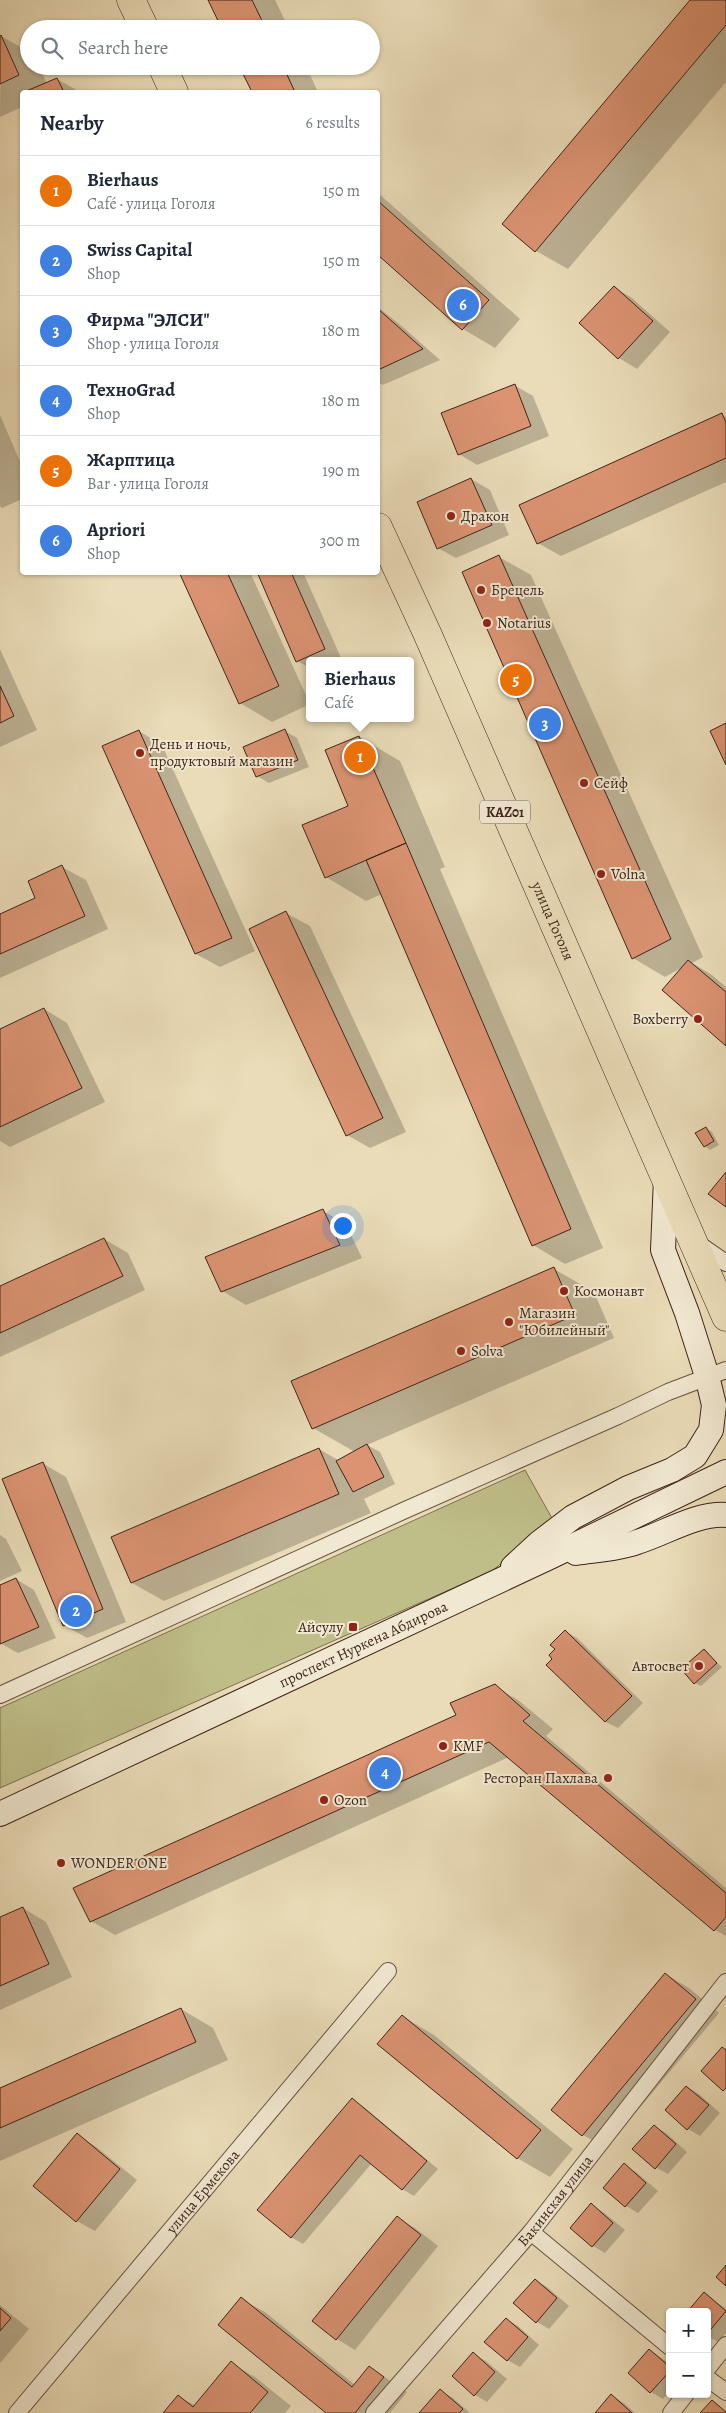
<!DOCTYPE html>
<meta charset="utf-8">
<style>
body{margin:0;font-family:Alegreya,serif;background:#f2f2f3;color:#1f2937}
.controls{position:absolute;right:15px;bottom:15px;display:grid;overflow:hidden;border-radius:5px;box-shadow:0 1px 4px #0004}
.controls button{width:45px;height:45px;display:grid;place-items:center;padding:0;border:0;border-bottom:1px solid #e0e1e3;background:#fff;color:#1f2937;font:25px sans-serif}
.you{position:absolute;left:342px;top:1225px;width:18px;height:18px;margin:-12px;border:4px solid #fff;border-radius:50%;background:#1a73e8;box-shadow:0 0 0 8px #1a73e833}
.badge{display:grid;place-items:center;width:32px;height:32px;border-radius:50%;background:#0f766e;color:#fff;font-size:16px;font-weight:700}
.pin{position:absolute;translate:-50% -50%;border:2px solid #fff;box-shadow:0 1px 5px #0006}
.popup{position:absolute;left:306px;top:657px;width:108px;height:65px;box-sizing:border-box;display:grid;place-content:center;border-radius:5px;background:#fff;filter:drop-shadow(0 1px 4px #0005);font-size:16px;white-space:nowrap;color:#747a83}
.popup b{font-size:19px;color:#1f2937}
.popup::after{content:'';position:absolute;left:50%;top:100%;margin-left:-10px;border:10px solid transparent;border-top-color:#fff}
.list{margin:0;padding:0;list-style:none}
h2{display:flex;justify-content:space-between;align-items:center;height:65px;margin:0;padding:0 20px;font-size:21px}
h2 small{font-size:16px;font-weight:400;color:#747a83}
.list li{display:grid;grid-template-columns:32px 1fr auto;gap:15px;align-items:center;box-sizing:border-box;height:70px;padding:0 20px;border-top:1px solid #e0e1e3}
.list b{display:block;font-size:19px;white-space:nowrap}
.list p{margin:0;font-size:16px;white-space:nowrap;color:#747a83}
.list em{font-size:16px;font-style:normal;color:#747a83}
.icon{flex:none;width:28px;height:28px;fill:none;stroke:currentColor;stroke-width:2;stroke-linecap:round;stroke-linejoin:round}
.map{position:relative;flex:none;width:726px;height:2413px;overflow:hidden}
.search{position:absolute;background:#fff;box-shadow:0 1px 4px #0004;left:20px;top:20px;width:360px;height:55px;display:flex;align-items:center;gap:12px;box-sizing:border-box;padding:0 18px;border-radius:28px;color:#747a83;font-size:19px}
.panel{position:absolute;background:#fff;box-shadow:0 1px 4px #0004;left:20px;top:90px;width:360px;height:485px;border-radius:5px}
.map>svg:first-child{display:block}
.green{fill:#bfbe89;stroke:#7e7252}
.shadow{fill:#0003}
.building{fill:#db9372;stroke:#3e251a}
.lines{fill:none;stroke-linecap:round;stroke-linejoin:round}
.minor-casing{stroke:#695342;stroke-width:18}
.secondary-casing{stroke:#3e251a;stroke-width:26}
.trunk-casing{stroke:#3e251a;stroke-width:29}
.minor{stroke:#f1e8d1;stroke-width:16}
.secondary{stroke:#f1e8d1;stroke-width:24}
.trunk{stroke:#eadcb8;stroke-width:28}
.poi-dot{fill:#8f2418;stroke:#f1e8d1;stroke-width:2}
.labels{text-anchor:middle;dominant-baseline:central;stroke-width:4;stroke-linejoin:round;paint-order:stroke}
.shield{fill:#f1e8d1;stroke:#746051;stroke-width:1}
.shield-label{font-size:14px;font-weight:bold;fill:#3e251a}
.poi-label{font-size:15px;fill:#3e251a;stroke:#f1e8d1;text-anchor:start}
.street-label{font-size:15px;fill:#3e251a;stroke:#f1e8d1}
</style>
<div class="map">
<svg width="726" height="2413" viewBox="0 0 726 2413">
<rect width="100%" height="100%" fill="#eadcb8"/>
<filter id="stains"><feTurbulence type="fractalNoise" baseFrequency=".004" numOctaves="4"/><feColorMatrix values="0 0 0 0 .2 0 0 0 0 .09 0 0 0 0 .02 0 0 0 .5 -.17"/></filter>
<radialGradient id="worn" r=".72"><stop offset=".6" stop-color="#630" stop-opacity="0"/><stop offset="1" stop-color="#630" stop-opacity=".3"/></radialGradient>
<path class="green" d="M525,1470l28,50 -61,51 -492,217v-80z"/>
<path class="shadow" d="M210,0h65l14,29h-66z
M692,0h34v82l-158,187 -32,-18z
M1,36l28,16v14h10l8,18 10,-5 23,13h-58v15l-22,10z
M241,66h65l12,26h-65z
M378,193l142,126 -25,29 -32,-19 -85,-75z
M614,287l18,11 38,34 -33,37 -18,-11 -39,-35z
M378,307l26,21 36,32 -57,25 -5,-3z
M514,385l19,11 16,40 -72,29 -18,-11z
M0,415l22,51v33l-20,9 -2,-2z
M722,415l4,2v65l-165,74 -23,-13z
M471,479l19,11 19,45 -53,23 -18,-10z
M499,557l32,18 172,382 -11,6 20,12 14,12v57l-43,-77 -18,10 -32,-19z
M180,572h70l60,132 -38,18 -32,-19z
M258,572h45l39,88 -32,1v7l-13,-7z
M0,649l37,81 -37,17z
M139,731l23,14 93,206 -35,16 -24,-13 -93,-207z
M285,731l12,7 12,29 -40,16 -12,-7z
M359,737l41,24 45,106 -5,2 163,379 -38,16 -32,-19 -151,-351 -16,7 -40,-24 24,-71z
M62,867l24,13 22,49 -108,49v-63l37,-16z
M286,913l24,13 96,206 -36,16 -23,-13z
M44,1009l23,14 38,79 -95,45 -10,-6v-111z
M706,1128l6,4 7,13 -9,5 -6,-4z
M323,1211l23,13 16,34 -116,47 -24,-14z
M104,1239l24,14 17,37 -145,67v-70z
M554,1269l40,23 20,46 -247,107 13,7 15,32 -31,15 7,14 -207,88 -32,-18 187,-134 19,11 17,-8 -42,-24z
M42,1463l24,14 60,145 -39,16 -23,-13z
M0,1535l6,4 16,32 -22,10z
M16,1579l18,11 22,48 -38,15 -18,-10v-57z
M565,1631l12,7 66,65 -25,25 -12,-6 -58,-57 6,-6z
M704,1651l18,16 -21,19 -6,-3z
M494,1686l24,14 35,29 -7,7 180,152v48l-11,-6 -206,-173 -394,178 -24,-14 367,-206z
M23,1908l23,14 26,55 -72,33v-92z
M665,1974l24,14 30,25 -113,135 -23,-13z
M181,2009l32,19 15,32 -228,101v-72z
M402,2016l32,19 139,114 -23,28 -33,-19z
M687,2087l12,7 21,19 -20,23 -12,-7z
M352,2100l12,7 74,62 -24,27 -12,-7 -30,-26 -69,81 -12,-7z
M654,2126l12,7 21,19 -19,22 -13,-7z
M77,2135l18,11 42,34 -42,51 -18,-10z
M624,2165l12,7 22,19 -20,22 -12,-7 -22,-18z
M591,2205l12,7 22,18 -20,23 -12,-7z
M397,2218l18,10 23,18 -83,104 -18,-11z
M535,2280l12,7 22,19 -20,23 -12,-7z
M705,2294l21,15v24l-8,9 -11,-6z
M241,2299l24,13 90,73 15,-18 37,25 -17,21h-62z
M0,2305l29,24 -29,34z
M506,2319l12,7 21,19 -19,22 -13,-7z
M650,2350l20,14v27l-7,8 -12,-7 -21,-19z
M473,2354l13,7 21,18 -20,23 -12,-7z
M231,2363l24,14 36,29 -6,7h-120l13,-17 18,10z
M441,2391l12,7 17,15h-49z
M612,2396l12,7 11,10h-38z"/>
<path class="building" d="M208,0h44l14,29h-44z
M690,0h36v25l-191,227 -33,-28z
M1,35l18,40 -19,9v-48z
M239,66h44l12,26h-43z
M57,78l7,14h-40z
M378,201l111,99 -27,30 -84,-75z
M614,286l39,35 -35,38 -39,-36z
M378,309l8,7 37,33 -45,21z
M515,384l16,42 -73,29 -17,-42z
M722,413l4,10v35l-189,86 -18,-39z
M471,478l21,47 -55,24 -20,-47z
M499,555l172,384 -39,20 -170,-387z
M179,572h48l52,114 -40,18z
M257,572h34l34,77 -29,13z
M0,686l14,30 -14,7z
M726,723v42l-16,-34z
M285,729l13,31 -42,17 -13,-30z
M139,730l93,208 -37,16 -93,-208z
M359,736l47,107 -81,35 -23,-53 46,-19 -23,-56z
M406,843l165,386 -39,17 -166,-386z
M62,865l23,51 -85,38v-40l35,-16 -7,-17z
M286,911l97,207 -37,18 -97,-207z
M688,960l38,32v54l-64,-56z
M44,1008l38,80 -82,39v-98z
M706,1127l8,14 -10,6 -9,-14z
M726,1172v35l-18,-13z
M323,1209l17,36 -119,47 -16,-35z
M104,1238l19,38 -123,57v-47z
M554,1267l21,48 -263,114 -21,-48z
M367,1444l17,33 -31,15 -17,-31z
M319,1448l20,46 -208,89 -20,-46z
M43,1462l60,147 -40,17 -61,-147z
M16,1578l23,49 -39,17v-59z
M565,1630l67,66 -27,26 -59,-57 6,-6 -3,-4 6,-6 -5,-4z
M704,1649l13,14 -23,21 -13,-15z
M495,1684l35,31 -7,6 203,172v24l-12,14 -225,-189 -399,180 -17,-34 383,-173 -6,-12z
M23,1907l26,57 -49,22v-69z
M665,1973l31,26 -114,137 -31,-26z
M181,2008l15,34 -196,86v-40z
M402,2015l139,115 -24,29 -140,-115z
M722,2047l4,3v38l-3,3 -22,-20z
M686,2086l23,19 -22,25 -22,-20z
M352,2098l75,63 -25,29 -42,-35 -69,83 -34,-28z
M654,2125l22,19 -21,25 -23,-20z
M77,2133l43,36 -44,53 -43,-36z
M624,2163l22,20 -21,24 -22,-19z
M591,2203l22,20 -21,24 -22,-19z
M397,2216l24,19 -85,105 -24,-19z
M726,2265v21l-10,-9z
M535,2279l22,19 -21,25 -23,-20z
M704,2292l22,19 -19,23v-22h-20z
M241,2297l111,90 17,-21 15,11 -29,36h-29l-108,-88z
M0,2308l11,10 -11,13z
M506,2318l22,19 -21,24 -23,-19z
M649,2349l21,18v4l-20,22 -22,-20z
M473,2352l22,20 -21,24 -22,-20z
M231,2361l37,31 -18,21h-87l15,-18 15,12z
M440,2389l23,20 -4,4h-40z
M611,2394l21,19h-37z
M712,2400l14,12v1h-26z"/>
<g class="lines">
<defs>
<g id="minor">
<path d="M697,1243l29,20"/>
<path d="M0,1695l403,-184 215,-95 50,-24 58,-22"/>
<path d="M531,2232l139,115"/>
<path d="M707,2369l19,-24"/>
<path d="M707,2378l19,14"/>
<path id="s1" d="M17,2413l371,-442"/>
<path id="s2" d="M374,2413l157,-181 195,-250"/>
<path d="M671,2413l15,-19"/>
</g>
<g id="secondary">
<path d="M576,1553c20,-3 42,-4 61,-11 29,-9 59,-29 89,-27"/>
<path d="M513,1567l26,-24 34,-26 55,-29 44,-18 23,-14 16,-26 3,-25 -7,-29 -20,-63 -24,-63 3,-72"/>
<path id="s3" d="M0,1814l550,-257 176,-85"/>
</g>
<g id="trunk">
<path d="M131,0l14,29"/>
<path d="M162,66l12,26"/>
<path id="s4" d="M378,527l49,106 299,684"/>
</g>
</defs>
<use href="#minor" class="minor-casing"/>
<use href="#secondary" class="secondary-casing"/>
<use href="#trunk" class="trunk-casing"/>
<use href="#minor" class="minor"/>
<use href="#secondary" class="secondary"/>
<use href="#trunk" class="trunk"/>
</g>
<g class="poi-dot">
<circle cx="451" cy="516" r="5"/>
<circle cx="481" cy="590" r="5"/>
<circle cx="487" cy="623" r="5"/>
<circle cx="140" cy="753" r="5"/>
<circle cx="584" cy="783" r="5"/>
<circle cx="601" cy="874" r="5"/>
<circle cx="698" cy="1019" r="5"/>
<circle cx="564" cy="1291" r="5"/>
<circle cx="509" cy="1322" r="5"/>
<circle cx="461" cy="1351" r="5"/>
<rect x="348" y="1622" width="10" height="10" rx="2.5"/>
<circle cx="699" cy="1666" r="5"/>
<circle cx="443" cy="1746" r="5"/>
<circle cx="608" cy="1778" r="5"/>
<circle cx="324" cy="1800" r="5"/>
<circle cx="61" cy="1863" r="5"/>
</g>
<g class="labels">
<rect class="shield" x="480" y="800.5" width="50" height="23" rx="4"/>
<g class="shield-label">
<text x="505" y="812">KАZ01</text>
</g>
<g class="poi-label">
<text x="461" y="516">Дракон</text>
<text x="491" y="590">Брецель</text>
<text x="497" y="623">Notarius</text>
<text x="150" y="744">День и ночь,<tspan x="150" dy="17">продуктовый магазин</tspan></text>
<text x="594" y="783">Сейф</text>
<text x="611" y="874">Volna</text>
<text x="688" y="1019" text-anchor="end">Boxberry</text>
<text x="574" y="1291">Космонавт</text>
<text x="519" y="1313">Магазин<tspan x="519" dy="17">"Юбилейный"</tspan></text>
<text x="471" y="1351">Solva</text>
<text x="343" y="1627" text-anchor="end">Айсулу</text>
<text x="689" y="1666" text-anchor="end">Автосвет</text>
<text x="453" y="1746">KMF</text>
<text x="598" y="1778" text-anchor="end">Ресторан Пахлава</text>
<text x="334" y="1800">Ozon</text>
<text x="71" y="1863">WONDER ONE</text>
</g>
<g class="street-label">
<text stroke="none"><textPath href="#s4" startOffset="431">улица Гоголя</textPath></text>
<text stroke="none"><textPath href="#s3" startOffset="401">проспект Нуркена Абдирова</textPath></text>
<text stroke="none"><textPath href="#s1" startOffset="289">улица Ермекова</textPath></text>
<text stroke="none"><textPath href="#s2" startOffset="279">Бакинская улица</textPath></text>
</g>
</g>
<rect width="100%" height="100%" filter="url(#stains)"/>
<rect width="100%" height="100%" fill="url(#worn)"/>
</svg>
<div class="controls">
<button>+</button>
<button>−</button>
</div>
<div class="you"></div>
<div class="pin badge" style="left:360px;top:757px;background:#e8710a">1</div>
<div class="popup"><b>Bierhaus</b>Café</div>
<div class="pin badge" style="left:76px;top:1611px;background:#3f7fe0">2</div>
<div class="pin badge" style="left:545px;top:724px;background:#3f7fe0">3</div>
<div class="pin badge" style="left:385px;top:1773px;background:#3f7fe0">4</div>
<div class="pin badge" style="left:516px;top:680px;background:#e8710a">5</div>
<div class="pin badge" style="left:463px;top:305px;background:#3f7fe0">6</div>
<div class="search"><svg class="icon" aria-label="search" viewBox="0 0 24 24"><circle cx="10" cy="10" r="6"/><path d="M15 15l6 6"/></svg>Search here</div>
<section class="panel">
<h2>Nearby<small>6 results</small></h2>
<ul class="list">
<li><span class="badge" style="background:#e8710a">1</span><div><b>Bierhaus</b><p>Café · улица Гоголя</p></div><em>150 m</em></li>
<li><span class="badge" style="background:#3f7fe0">2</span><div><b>Swiss Capital</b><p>Shop</p></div><em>150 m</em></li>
<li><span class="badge" style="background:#3f7fe0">3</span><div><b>Фирма &quot;ЭЛСИ&quot;</b><p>Shop · улица Гоголя</p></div><em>180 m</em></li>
<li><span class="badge" style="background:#3f7fe0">4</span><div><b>ТехноGrad</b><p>Shop</p></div><em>180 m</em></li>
<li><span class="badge" style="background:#e8710a">5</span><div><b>Жарптица</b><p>Bar · улица Гоголя</p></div><em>190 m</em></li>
<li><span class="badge" style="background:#3f7fe0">6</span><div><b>Apriori</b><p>Shop</p></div><em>300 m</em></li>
</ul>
</section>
</div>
